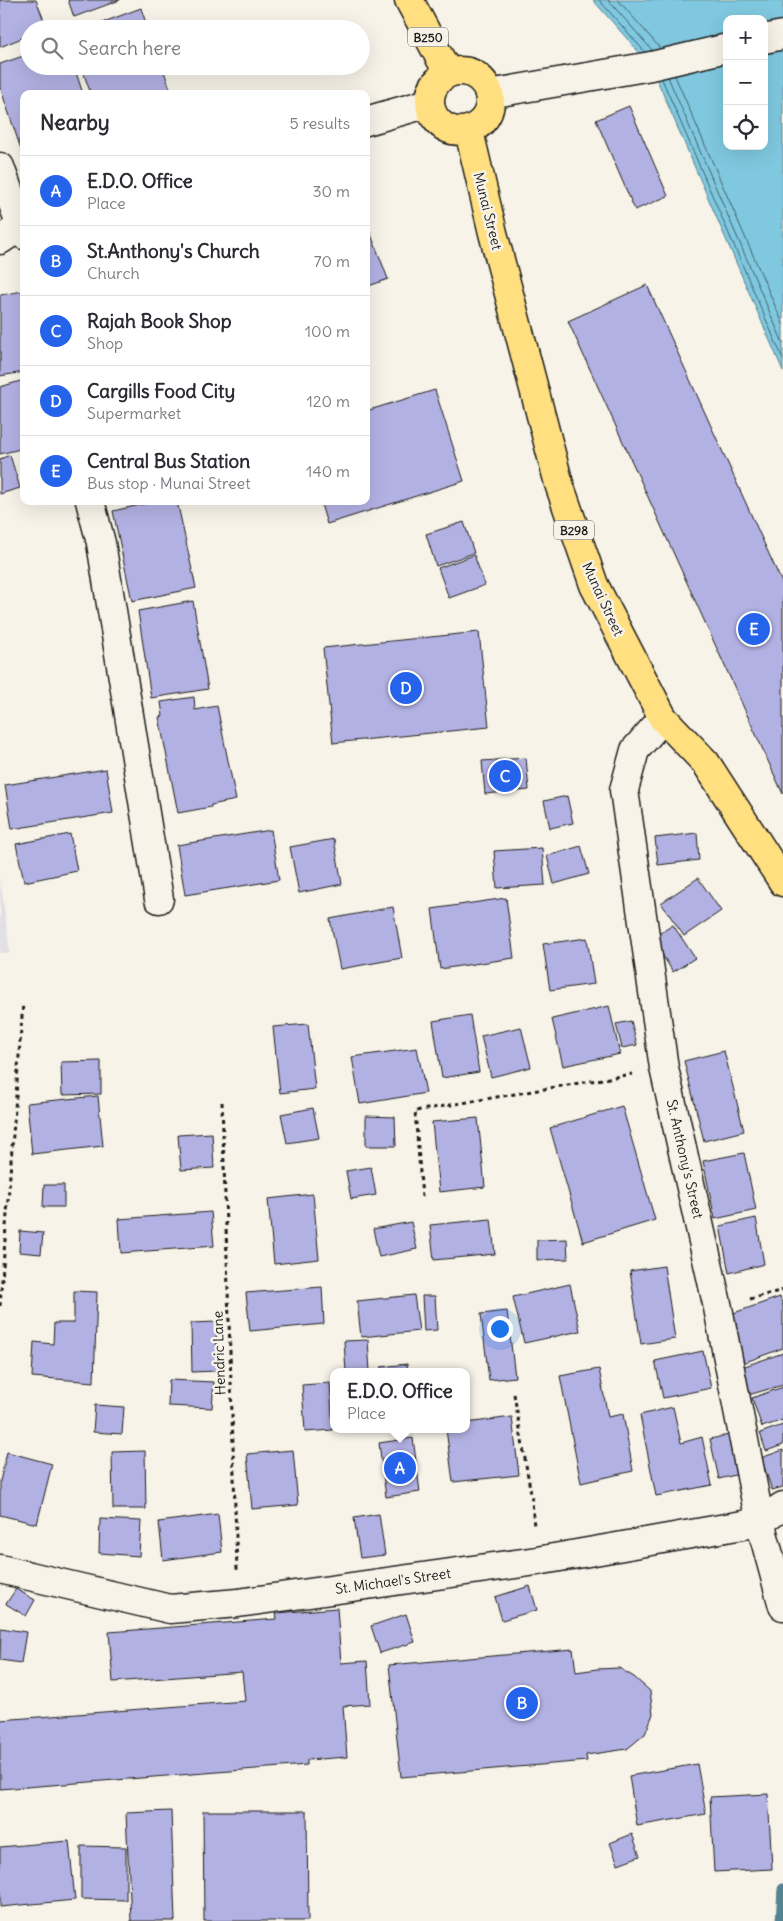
<!DOCTYPE html>
<meta charset="utf-8">
<style>
body{margin:0;font-family:Delius,sans-serif;background:#f7f7f7;color:#2b2b33}
.controls{position:absolute;right:15px;top:15px;display:grid;overflow:hidden;border-radius:10px;box-shadow:0 5px 20px #0002}
.controls button{width:45px;height:45px;display:grid;place-items:center;padding:0;border:0;border-bottom:1px solid #e1e1e2;background:#fff;color:#2b2b33;font:25px sans-serif}
.you{position:absolute;left:499px;top:1328px;width:18px;height:18px;margin:-12px;border:4px solid #fff;border-radius:50%;background:#1a73e8;box-shadow:0 0 0 8px #1a73e833}
.badge{display:grid;place-items:center;width:32px;height:32px;border-radius:50%;background:#2563eb;color:#fff;font-size:16px;font-weight:700}
.pin{position:absolute;translate:-50% -50%;border:2px solid #fff;box-shadow:0 1px 5px #0006}
.popup{position:absolute;left:330px;top:1368px;width:140px;height:65px;box-sizing:border-box;display:grid;place-content:center;border-radius:10px;background:#fff;filter:drop-shadow(0 1px 4px #0005);font-size:16px;white-space:nowrap;color:#7c7c81}
.popup b{font-size:19px;color:#2b2b33}
.popup::after{content:'';position:absolute;left:50%;top:100%;margin-left:-10px;border:10px solid transparent;border-top-color:#fff}
.list{margin:0;padding:0;list-style:none}
h2{display:flex;justify-content:space-between;align-items:center;height:65px;margin:0;padding:0 20px;font-size:21px}
h2 small{font-size:16px;font-weight:400;color:#7c7c81}
.list li{display:grid;grid-template-columns:32px 1fr auto;gap:15px;align-items:center;box-sizing:border-box;height:70px;padding:0 20px;border-top:1px solid #e1e1e2}
.list b{display:block;font-size:19px;white-space:nowrap}
.list p{margin:0;font-size:16px;white-space:nowrap;color:#7c7c81}
.list em{font-size:16px;font-style:normal;color:#7c7c81}
.icon{flex:none;width:28px;height:28px;fill:none;stroke:currentColor;stroke-width:2;stroke-linecap:round;stroke-linejoin:round}
.map{position:relative;flex:none;width:783px;height:1921px;overflow:hidden}
.search{position:absolute;background:#fff;box-shadow:0 5px 20px #0002;left:20px;top:20px;width:350px;height:55px;display:flex;align-items:center;gap:12px;box-sizing:border-box;padding:0 18px;border-radius:28px;color:#7c7c81;font-size:19px}
.panel{position:absolute;background:#fff;box-shadow:0 5px 20px #0002;left:20px;top:90px;width:350px;height:415px;border-radius:10px}
.map>svg:first-child{display:block}
.built{fill:#e2dfe6}
.water{fill:#7fc8df;stroke:#578391;fill-rule:evenodd}
.lines{fill:none;stroke-linecap:round;stroke-linejoin:round}
.shore{stroke:#44616a;stroke-width:1}
.stream{stroke:#578391;stroke-width:11}
.building{fill:#b2b1e3;stroke:#1c1c1c}
.minor-casing{stroke:#1c1c1c;stroke-width:31}
.secondary-casing{stroke:#1c1c1c;stroke-width:31}
.primary-casing{stroke:#1c1c1c;stroke-width:31}
.path{stroke:#1c1c1c;stroke-width:3;stroke-dasharray:4 4;stroke-linecap:butt}
.minor{stroke:#f7f3e8;stroke-width:28}
.secondary{stroke:#f7f3e8;stroke-width:28}
.primary{stroke:#ffdf80;stroke-width:28}
.labels{text-anchor:middle;dominant-baseline:central;stroke-width:5;stroke-linejoin:round;paint-order:stroke}
.shield{fill:#f7f3e8;stroke:#5e5c59;stroke-width:1}
.shield-label{font-size:12px;font-weight:bold;fill:#1c1c1c}
.street-label{font-size:14px;fill:#1c1c1c;stroke:#f7f3e8}
</style>
<div class="map">
<svg width="783" height="1921" viewBox="0 0 783 1921">
<rect width="100%" height="100%" fill="#f7f3e8"/>
<filter id="ink" filterUnits="userSpaceOnUse"><feTurbulence type="fractalNoise" baseFrequency=".02" numOctaves="2"/><feDisplacementMap in="SourceGraphic" scale="10" xChannelSelector="R" yChannelSelector="G"/><feConvolveMatrix kernelMatrix="1 2 1 2 8 2 1 2 1" color-interpolation-filters="sRGB"/></filter>
<g filter="url(#ink)">
<path class="built" d="M0,877l10,76h-10z"/>
<path class="water" d="M593,0h190v371l-132,-305zM727,19h37v127h-37z"/>
<g class="lines">
<path class="shore" d="M599,0l46,52
M608,0l44,50
M618,0l42,48
M675,76l108,248
M668,77l115,266
M662,79l121,280"/>
<path class="stream" d="M781,1921l2,-32"/>
</g>
<path class="building" d="M0,0h36l11,28 -18,1v6l-29,12z
M68,0h52l-46,17z
M141,8l7,21h-63z
M29,54v12h45l9,28h-59v64l-24,-71v-23z
M81,66h81l10,28h-81z
M629,106l39,90 -33,14 -39,-90z
M370,232l18,47 -22,8v-54z
M647,285l136,300v209l-215,-473z
M23,291l1,81 -24,4v-81z
M24,380v68l-24,6v-67z
M435,390l29,91 -137,43 -7,-23h46v-90z
M10,455l10,33 -20,6v-35z
M157,501h20l19,87 -64,13 -19,-90z
M464,522l10,31 -38,13 -10,-32z
M474,555l11,30 -36,13 -11,-30z
M193,601l15,88 -57,9 -13,-87z
M479,632l10,95 -156,16 -10,-95z
M194,697l1,13 22,-4 19,94 -25,5v2l-33,6 -19,-96 4,-1 -2,-14z
M526,758l3,32 -44,4 -3,-33z
M106,769l7,44 -101,16 -7,-44z
M567,796l6,27 -23,5 -6,-27z
M271,830l8,50 -94,15 -8,-50z
M697,833l2,27 -41,5 -3,-27z
M70,834l7,37 -53,11 -8,-38z
M334,839l8,45 -43,9 -9,-46z
M581,846l8,28 -35,10 -7,-28z
M542,848l3,37 -48,3 -3,-37z
M698,878l23,33 -37,25 -23,-33z
M506,898l8,60 -74,11 -8,-60z
M393,907l9,51 -62,11 -10,-50z
M673,925l22,33 -22,14 -21,-34z
M587,938l7,46 -44,6 -7,-46z
M609,1006l11,48 -57,12 -11,-47z
M470,1015l9,57 -37,6 -9,-57z
M631,1021l6,24 -15,3 -6,-24z
M308,1024l7,65 -35,4 -7,-66z
M521,1027l10,40 -40,10 -10,-41z
M417,1048l9,45 -66,11 -8,-47z
M724,1051l20,80 -40,10 -20,-80z
M101,1061v33l-39,1 -1,-33z
M98,1096l5,50 -71,8 -5,-51z
M622,1106l33,114 -72,22 -33,-114z
M313,1108l6,30 -32,5 -6,-29z
M366,1116l29,1 1,29h-30z
M478,1118l7,69 -46,5 -7,-70z
M212,1133l2,35 -33,2 -3,-35z
M744,1153l12,57 -41,9 -12,-58z
M371,1167l5,28 -25,4 -5,-28z
M44,1185h20v22h-21z
M313,1194l6,65 -45,5 -6,-65z
M211,1212l3,34 -93,7 -2,-34z
M756,1218l8,46 -35,9 -9,-47z
M491,1219l4,35 -61,6 -4,-35z
M411,1222l6,27 -38,8 -6,-28z
M20,1231l23,2 -2,21 -22,-2z
M567,1239l1,20 -31,1v-20z
M664,1266l11,73 -34,5 -11,-73z
M570,1284l10,47 -56,12 -11,-46z
M322,1287l2,37 -74,7 -4,-38z
M74,1291l23,1 -3,90 -62,-5 2,-35 19,2 1,-21h20z
M414,1295l5,36 -58,6 -4,-36z
M422,1296h13l2,34 -13,1z
M780,1297l3,9v42l-40,15 -15,-48z
M507,1311l8,66 -26,3 -8,-66z
M216,1322l1,49 -25,1 -1,-49z
M368,1340l2,32h-24l-2,-31z
M703,1351l8,37 -48,10 -8,-37z
M783,1353v32l-35,10 -6,-28z
M407,1364l1,8h-26l-1,-5z
M599,1369l9,48 15,-3 10,57 -52,12 -21,-107z
M169,1380l45,2 -2,26 -44,-2z
M330,1383l3,47 -28,2 -3,-47z
M783,1387v33l-21,7 -10,-29z
M95,1405l29,2 -2,27 -29,-2z
M673,1407l8,36 21,-6 10,48 -56,11 -16,-81z
M512,1417l7,58 -66,7 -7,-53h20v-6z
M783,1425v20l-17,6 -6,-18z
M729,1435l10,39 -20,5 -9,-40z
M413,1438l7,54 -34,5 -7,-54z
M293,1450l5,55 -46,4 -5,-55z
M783,1450v37l-11,3 -11,-32z
M145,1451l1,58h-33l-1,-57z
M7,1452l45,12 -15,60 -37,-9v-34z
M218,1514l4,38 -59,8 -4,-38z
M379,1514l6,41 -25,3 -6,-40z
M100,1519l41,2 -2,35 -40,-3z
M530,1586l7,24 -35,10 -7,-23z
M16,1589l19,11 -9,16 -20,-12z
M337,1608l4,55 26,-2 3,43 -27,2 4,51 -40,3v5l-307,24v-69l245,-19 -3,-29 -129,10 -4,-50 168,-13 -1,-6z
M406,1614l9,28 -35,11 -9,-27z
M1,1628l25,4 -5,31 -21,-3z
M573,1649l3,23 21,-3 22,-1 15,9 16,14 3,23 -8,20 -18,15 -41,6 1,6 -186,16 -12,-112z
M697,1764l9,50 -69,12 -8,-50z
M768,1794l4,75 -58,3 -4,-75z
M171,1811l4,110h-44l-5,-108z
M203,1811h104l1,110h-104z
M632,1834l8,22 -22,8 -8,-21z
M69,1841l6,59 -75,7v-60z
M81,1846l45,1v53l-45,-1z"/>
<g class="lines">
<defs>
<path id="minor" d="M0,167l24,68
M90,501l11,42 58,356
M663,718l-28,32 -11,40 40,278 54,240 42,214 23,84
M0,1569l170,40 68,-6 299,-42 223,-39 23,-16"/>
<path id="secondary" d="M764,39l19,-4
M489,94l162,-28 76,-18
M366,121l63,-18
M0,240l24,-16"/>
<path id="primary" d="M409,0l39,73
M430 101a30 30 0 1 1 60 0a30 30 0 1 1-60 0Z
M469,131l24,102 66,251 35,101 69,133 43,45 77,119"/>
</defs>
<use href="#minor" class="minor-casing"/>
<use href="#secondary" class="secondary-casing"/>
<use href="#primary" class="primary-casing"/>
<path class="path" d="M222,1102l15,468
M422,1197l-7,-86 217,-37
M750,1299l33,-9
M0,1306l23,-303
M514,1394l18,106 2,28"/>
<use href="#minor" class="minor"/>
<use href="#secondary" class="secondary"/>
<use href="#primary" class="primary"/>
</g>
</g>
<g class="labels">
<g class="shield">
<rect x="408" y="27.5" width="40" height="19" rx="4"/>
<rect x="554" y="520.5" width="40" height="19" rx="4"/>
</g>
<g class="shield-label">
<text x="428" y="37">B250</text>
<text x="574" y="530">B298</text>
</g>
<g class="street-label">
<text transform="translate(488 211) rotate(76)">Munai Street</text>
<text transform="translate(603 599) rotate(65)">Munai Street</text>
<text transform="translate(685 1159) rotate(77)">St. Anthony's Street</text>
<text transform="translate(219 1353) rotate(-92)">Hendric Lane</text>
<text transform="translate(393 1581) rotate(-8)">St. Michael's Street</text>
</g>
</g>
</svg>
<div class="controls">
<button>+</button>
<button>−</button>
<button><svg class="icon" aria-label="locate" viewBox="0 0 24 24"><circle cx="12" cy="12" r="6"/><path d="M12 2v4M12 18v4M2 12h4M18 12h4"/></svg></button>
</div>
<div class="you"></div>
<div class="pin badge" style="left:400px;top:1468px">A</div>
<div class="popup"><b>E.D.O. Office</b>Place</div>
<div class="pin badge" style="left:522px;top:1703px">B</div>
<div class="pin badge" style="left:505px;top:776px">C</div>
<div class="pin badge" style="left:406px;top:688px">D</div>
<div class="pin badge" style="left:754px;top:629px">E</div>
<div class="search"><svg class="icon" aria-label="search" viewBox="0 0 24 24"><circle cx="10" cy="10" r="6"/><path d="M15 15l6 6"/></svg>Search here</div>
<section class="panel">
<h2>Nearby<small>5 results</small></h2>
<ul class="list">
<li><span class="badge">A</span><div><b>E.D.O. Office</b><p>Place</p></div><em>30 m</em></li>
<li><span class="badge">B</span><div><b>St.Anthony's Church</b><p>Church</p></div><em>70 m</em></li>
<li><span class="badge">C</span><div><b>Rajah Book Shop</b><p>Shop</p></div><em>100 m</em></li>
<li><span class="badge">D</span><div><b>Cargills Food City</b><p>Supermarket</p></div><em>120 m</em></li>
<li><span class="badge">E</span><div><b>Central Bus Station</b><p>Bus stop · Munai Street</p></div><em>140 m</em></li>
</ul>
</section>
</div>
